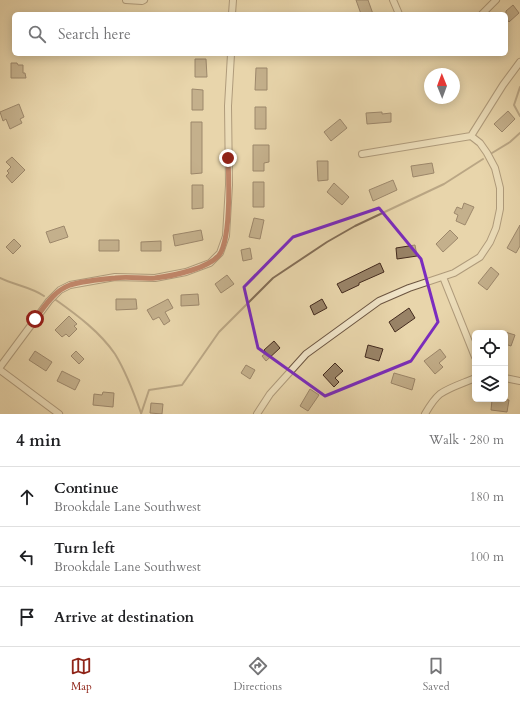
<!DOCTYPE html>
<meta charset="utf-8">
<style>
body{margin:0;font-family:Cardo,serif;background:#f2f2f2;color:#202124}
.controls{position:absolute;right:12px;bottom:12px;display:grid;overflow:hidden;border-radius:6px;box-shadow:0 2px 10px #0003}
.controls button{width:36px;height:36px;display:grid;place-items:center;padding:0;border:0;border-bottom:1px solid #e0e0e0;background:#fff;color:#202124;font:20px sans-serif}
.compass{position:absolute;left:424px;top:68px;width:36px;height:36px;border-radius:50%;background:#fff;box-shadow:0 2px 10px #0003;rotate:359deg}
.stop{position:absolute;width:12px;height:12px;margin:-9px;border:3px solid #8f2418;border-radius:50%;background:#fff}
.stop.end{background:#8f2418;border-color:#fff;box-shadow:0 1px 4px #0008}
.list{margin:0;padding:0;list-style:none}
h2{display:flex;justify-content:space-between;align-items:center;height:52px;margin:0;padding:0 16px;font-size:17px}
h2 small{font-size:13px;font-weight:400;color:#757577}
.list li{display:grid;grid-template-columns:26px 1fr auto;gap:12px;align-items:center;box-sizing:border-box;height:60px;padding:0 16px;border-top:1px solid #e0e0e0}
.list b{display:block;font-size:15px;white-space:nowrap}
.list p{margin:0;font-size:13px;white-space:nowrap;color:#757577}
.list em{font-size:13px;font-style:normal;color:#757577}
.icon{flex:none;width:22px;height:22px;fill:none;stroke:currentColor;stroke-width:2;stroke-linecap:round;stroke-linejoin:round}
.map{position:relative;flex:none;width:520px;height:414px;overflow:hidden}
.search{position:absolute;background:#fff;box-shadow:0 2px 10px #0003;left:12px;right:12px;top:12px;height:44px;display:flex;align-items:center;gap:10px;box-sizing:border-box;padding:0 14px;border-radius:6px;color:#757577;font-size:15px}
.sheet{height:232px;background:#fff}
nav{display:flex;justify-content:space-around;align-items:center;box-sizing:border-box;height:56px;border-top:1px solid #e0e0e0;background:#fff;font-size:11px;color:#757577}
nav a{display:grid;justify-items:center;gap:2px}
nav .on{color:#8f2418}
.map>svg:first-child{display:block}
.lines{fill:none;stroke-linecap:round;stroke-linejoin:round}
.stream{stroke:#846e56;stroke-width:2}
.building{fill:#998367;stroke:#432a1e}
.minor-casing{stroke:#6c5541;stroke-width:8}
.minor{stroke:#f0e4c8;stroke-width:6}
.route{stroke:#8f2418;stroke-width:5}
.marked{fill:none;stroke:#7b2cbf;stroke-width:3;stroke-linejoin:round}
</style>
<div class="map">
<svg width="520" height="414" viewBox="0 0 520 414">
<rect width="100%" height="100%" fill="#e8d5ab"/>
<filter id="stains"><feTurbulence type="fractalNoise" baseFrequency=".005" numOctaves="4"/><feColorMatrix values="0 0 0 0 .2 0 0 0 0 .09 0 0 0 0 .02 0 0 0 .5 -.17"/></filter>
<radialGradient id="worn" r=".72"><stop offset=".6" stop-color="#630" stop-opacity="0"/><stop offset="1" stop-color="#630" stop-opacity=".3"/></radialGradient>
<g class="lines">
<path class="stream" d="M520,87l-6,18 6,11
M492,153l18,-11 10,-9
M0,278c14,7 31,9 44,18
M56,300c21,15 44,32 59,54 11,18 19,39 26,59
M141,414l8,-24 33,-5 37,-53 54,-54 54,-36 28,-16 89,-42 39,-25"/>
</g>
<path class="building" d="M356,0h12l5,14h-12z
M513,5l6,8 -10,9 -3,-4v-7z
M195,59h11l1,18h-12z
M11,63h6l1,2h5v8h2l1,5h-15z
M256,68h11v22h-12z
M192,89l11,1v20h-11z
M19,104l5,13 -4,2 2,4 -12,6 -4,-10 -3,2 -3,-9z
M255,107h11v22h-11z
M508,111l7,8 -13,13 -8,-8z
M382,112v2l9,-1v9l-24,2 -1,-11z
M340,119l7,9 -16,13 -7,-9z
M191,122h11v51l-11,1z
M253,145h16v17l-5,1v8h-11z
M12,157l13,13 -13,13 -6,-7 3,-3 -2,-2 4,-4 -5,-5z
M317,161h11v19l-10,1z
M432,163l2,10 -21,4 -2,-11z
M393,180l4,10 -24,11 -4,-11z
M253,182h11v25h-11z
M334,183l15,14 -7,8 -15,-13z
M192,185h11v23l-11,1z
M464,203l10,4 -9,18 -9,-4 2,-6 -4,-2 3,-6 5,2z
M254,218l10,2 -4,19 -11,-2z
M520,225v21l-4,7 -9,-5z
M64,226l4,11 -18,6 -4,-11z
M201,230l2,10 -28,6 -2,-11z
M450,230l8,8 -15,14 -7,-8z
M14,239l7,7 -8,8 -7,-7z
M99,240h20v11h-20z
M161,241v10h-20v-9z
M415,245l2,11 -20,3 -1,-11z
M250,248l2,11 -9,2 -2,-11z
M380,263l4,9 -25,11v2l-17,8 -5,-9z
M491,267l8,7 -12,16 -9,-7z
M227,275l7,9 -13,9 -6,-9z
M198,294l1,11 -18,1v-11z
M116,299h20l1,10 -21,1z
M168,299l5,9 -8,4 5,9 -6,4 -5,-8 -6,3 -6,-10z
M322,299l5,9 -13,7 -4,-9z
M409,308l6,10 -20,14 -6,-10z
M69,316l8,8 -3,2 3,3 -8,8 -3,-3 -4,3 -7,-7z
M505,332l10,3 -4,11 -6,-2z
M274,341l6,7 -14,13 -4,-5 4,-3 -2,-3z
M368,345l15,4 -4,12 -14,-4z
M440,349l6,8 -7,6 4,4 -8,7 -11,-13z
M35,351l17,11 -6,9 -17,-11z
M76,351l8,8 -5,5 -8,-8z
M335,363l8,8 -8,7 4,4 -5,5 -11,-12z
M246,365l9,5 -5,9 -9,-6z
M62,371l18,9 -5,10 -18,-9z
M394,373l21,6 -3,11 -21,-7z
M310,389l9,6 -11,16 -8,-5z
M103,392l11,1 -1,14 -20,-2 1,-11 8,1z
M500,399l9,1 -2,12 -16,-2 1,-10 8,1z
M151,403l12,1 -1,10 -12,-1z"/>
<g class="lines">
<defs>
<path id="minor" d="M126,0l16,1 2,-1
M393,0l6,14
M232,14l1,-14
M482,14l14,-14
M471,136l32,-51 17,-23
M362,154l109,-18
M443,277l32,80
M0,367l49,-66 11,-11 10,-5 45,-8 40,1 31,-6 24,-9 10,-10 6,-17 3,-51 -1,-79 3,-52
M0,370l59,44
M505,378l15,3
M257,414l13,-20 36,-40 73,-53 30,-13 45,-15 26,-16 10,-15 6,-14 4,-19v-21l-5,-20 -8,-15 -7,-10 -9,-7
M425,414c4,-7 9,-15 15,-20 10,-7 24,-11 35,-16"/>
</defs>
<use href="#minor" class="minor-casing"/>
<use href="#minor" class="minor"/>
</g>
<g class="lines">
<path class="route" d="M35,319c10,-13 19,-28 35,-34 10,-3 34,-6 45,-7 13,-2 27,1 40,0 17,-2 58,-10 66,-26 10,-20 8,-71 7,-94"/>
</g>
<path d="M0 0H520V414H0ZM379,208l42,51 17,63 -27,39 -86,35 -67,-48 -14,-61 49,-50z" fill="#e8d5ab" fill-opacity=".55" fill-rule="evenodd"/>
<path class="marked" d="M379,208l42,51 17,63 -27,39 -86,35 -67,-48 -14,-61 49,-50z"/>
<rect width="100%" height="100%" filter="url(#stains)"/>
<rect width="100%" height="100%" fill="url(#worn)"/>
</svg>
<div class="controls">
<button><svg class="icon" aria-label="locate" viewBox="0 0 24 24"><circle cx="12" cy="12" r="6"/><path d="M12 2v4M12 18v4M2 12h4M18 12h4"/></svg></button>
<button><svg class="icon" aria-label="layers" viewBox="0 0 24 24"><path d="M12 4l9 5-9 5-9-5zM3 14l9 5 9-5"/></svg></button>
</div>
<svg class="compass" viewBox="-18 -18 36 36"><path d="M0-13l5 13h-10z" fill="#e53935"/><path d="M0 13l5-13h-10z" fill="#757577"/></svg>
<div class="stop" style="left:35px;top:319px"></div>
<div class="stop end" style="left:228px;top:158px"></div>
<div class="search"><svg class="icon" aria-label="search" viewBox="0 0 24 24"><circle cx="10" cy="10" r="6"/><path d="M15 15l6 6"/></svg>Search here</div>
</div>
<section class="sheet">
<h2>4 min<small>Walk · 280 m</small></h2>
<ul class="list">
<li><svg class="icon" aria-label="ahead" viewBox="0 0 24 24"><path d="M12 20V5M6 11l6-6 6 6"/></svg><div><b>Continue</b><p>Brookdale Lane Southwest</p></div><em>180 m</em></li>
<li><svg class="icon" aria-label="left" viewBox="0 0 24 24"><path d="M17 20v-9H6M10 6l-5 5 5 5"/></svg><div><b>Turn left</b><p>Brookdale Lane Southwest</p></div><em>100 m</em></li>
<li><svg class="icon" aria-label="arrive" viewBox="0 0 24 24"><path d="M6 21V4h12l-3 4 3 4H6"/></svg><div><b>Arrive at destination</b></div></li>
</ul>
</section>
<nav>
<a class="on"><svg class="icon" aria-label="map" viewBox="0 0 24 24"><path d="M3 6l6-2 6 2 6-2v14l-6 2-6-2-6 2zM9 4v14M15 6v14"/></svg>Map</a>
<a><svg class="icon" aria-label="directions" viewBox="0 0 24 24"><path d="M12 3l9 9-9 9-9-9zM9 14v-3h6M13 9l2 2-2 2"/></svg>Directions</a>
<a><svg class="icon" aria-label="saved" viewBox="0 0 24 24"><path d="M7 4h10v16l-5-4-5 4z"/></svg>Saved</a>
</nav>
